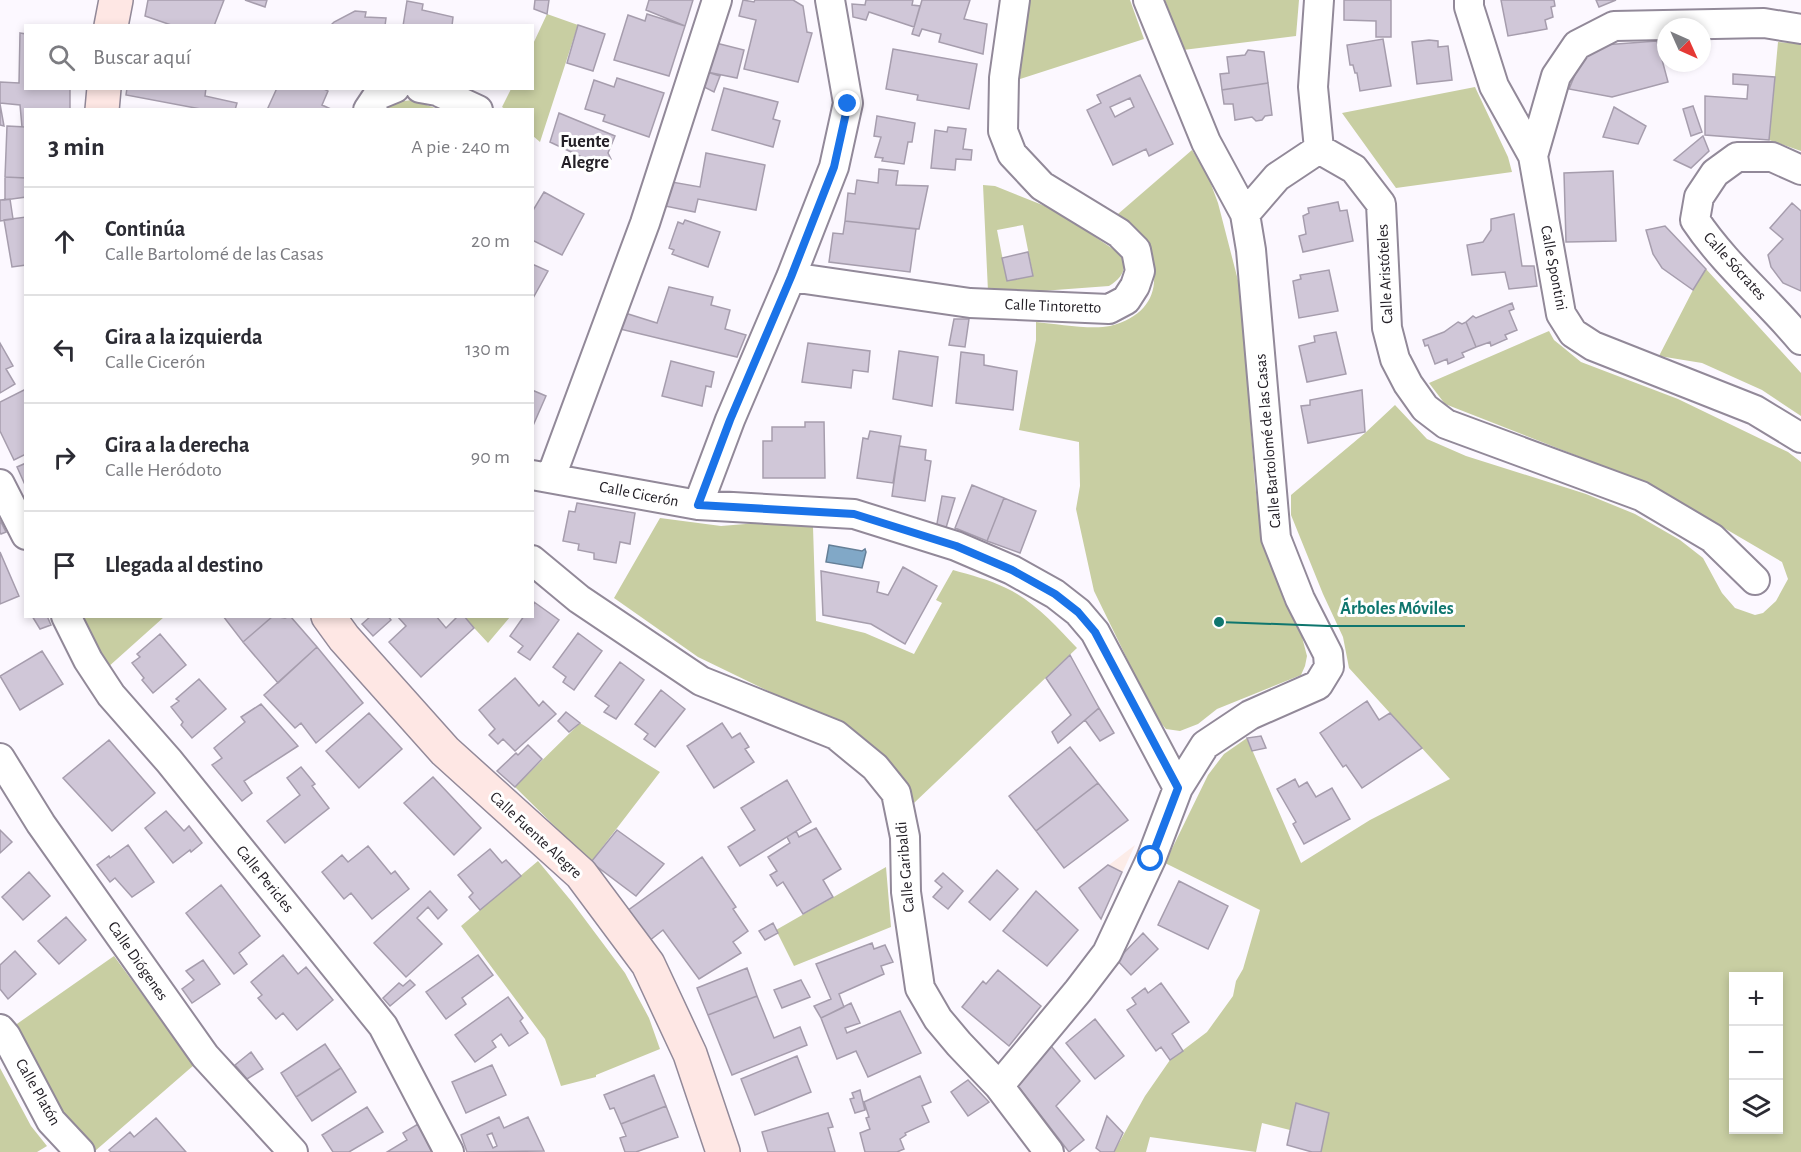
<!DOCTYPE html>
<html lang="es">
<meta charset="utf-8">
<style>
body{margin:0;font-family:"Alegreya Sans",sans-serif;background:#f2f2f3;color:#2b2b33}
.controls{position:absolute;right:18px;bottom:18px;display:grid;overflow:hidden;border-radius:0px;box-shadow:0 3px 9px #0003}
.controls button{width:54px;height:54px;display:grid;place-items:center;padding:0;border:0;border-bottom:2px solid #e1e1e2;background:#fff;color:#2b2b33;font:30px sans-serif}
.compass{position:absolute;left:1657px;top:18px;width:54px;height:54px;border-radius:50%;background:#fff;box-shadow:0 3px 9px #0003;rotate:135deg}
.stop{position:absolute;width:18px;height:18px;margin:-14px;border:4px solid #1a73e8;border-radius:50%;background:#fff}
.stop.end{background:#1a73e8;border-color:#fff;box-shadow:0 2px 6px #0008}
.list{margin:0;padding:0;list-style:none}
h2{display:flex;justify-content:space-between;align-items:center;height:78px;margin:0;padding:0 24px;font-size:26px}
h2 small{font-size:20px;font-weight:400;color:#7c7c81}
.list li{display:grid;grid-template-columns:39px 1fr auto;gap:18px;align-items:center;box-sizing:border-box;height:108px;padding:0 24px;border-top:2px solid #e1e1e2}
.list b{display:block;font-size:22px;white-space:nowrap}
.list p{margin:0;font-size:20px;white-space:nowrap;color:#7c7c81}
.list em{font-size:20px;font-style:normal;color:#7c7c81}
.icon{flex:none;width:33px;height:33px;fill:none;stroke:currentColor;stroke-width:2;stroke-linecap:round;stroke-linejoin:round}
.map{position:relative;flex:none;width:1801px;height:1152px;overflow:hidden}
.search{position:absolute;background:#fff;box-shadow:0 3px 9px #0003;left:24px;top:24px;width:510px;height:66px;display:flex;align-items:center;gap:15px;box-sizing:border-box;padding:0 21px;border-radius:0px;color:#7c7c81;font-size:22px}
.panel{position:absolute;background:#fff;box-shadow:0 3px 9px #0003;left:24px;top:108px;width:510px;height:510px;border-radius:0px}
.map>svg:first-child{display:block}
.industrial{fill:#fcece8}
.green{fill:#c8cea2;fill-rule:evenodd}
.water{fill:#81a8c7;stroke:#657f97;stroke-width:1.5}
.building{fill:#d0c7d8;stroke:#a69dad;stroke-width:1.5;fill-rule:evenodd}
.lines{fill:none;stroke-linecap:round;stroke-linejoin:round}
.street-casing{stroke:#928999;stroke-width:32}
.secondary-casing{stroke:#928999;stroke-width:36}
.street{stroke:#fff;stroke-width:28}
.secondary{stroke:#fee7e4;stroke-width:33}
.route{stroke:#1a73e8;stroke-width:8}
.labels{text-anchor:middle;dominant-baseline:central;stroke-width:6;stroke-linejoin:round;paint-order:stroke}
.street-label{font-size:16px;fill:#242027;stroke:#fff}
.neighbourhood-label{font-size:18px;font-weight:bold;fill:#242027;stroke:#fff}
.leader{fill:none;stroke:#0f766e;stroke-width:2}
.callout-dot{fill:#0f766e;stroke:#fff;stroke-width:2}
.callout-label{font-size:18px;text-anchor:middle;font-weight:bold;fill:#0f766e;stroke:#fff;stroke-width:6;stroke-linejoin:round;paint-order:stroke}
</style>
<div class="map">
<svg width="1801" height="1152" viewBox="0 0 1801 1152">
<rect width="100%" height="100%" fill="#fcf8ff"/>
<path class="industrial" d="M1135,845l-34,74 -22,-31z"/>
<path class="green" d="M1028,0h102l14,39 -127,41z
M1165,0h134l-3,36 -113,14z
M547,14l31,11 -38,117 -7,-6 -1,-26 -27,-1 -3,-2 9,-18 21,-1 1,-44z
M1778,42l23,2v107l-32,-11z
M1475,87l33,70 4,15 -116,16 -54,-75z
M412,100l26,9 -56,1 14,-8z
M1192,150l16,26 10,27 23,89 14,193 7,51 22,65 18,36 5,19 -2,10 -4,9 -84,34 -19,15 -18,7 -14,-2 -11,-13 -61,-125 -18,-82 4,-23 -1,-44 -60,-12 17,-90v-18c20,2 56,8 74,4 48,-12 55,-50 30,-89 -5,-9 -15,-16 -22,-23z
M983,185l12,1 60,24 61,41c15,13 7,27 -7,35l-81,6 -40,-1zM1023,225l10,50 -26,6 -10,-51z
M1706,269l95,104v43l-39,-26 -60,-27 -43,-7 34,-66z
M1549,331l5,9 27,22 97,37 110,53 13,10v690h-480l-25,-49 -6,27 -28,-7 -6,29 -106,-15 -4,15h-32l31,-56 25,-36 37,-28 26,-36 3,-15 7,-12 17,-59 -95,-47 43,-88 16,-21 23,-16 54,125 69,-43 80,-41 -101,-111 -6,-31 -20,-43 -32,-79v-20l74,-62 30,-28 32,34 39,17 120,38 49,20 45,26 23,18 19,35 13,15 20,7 8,-2 13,-12 12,-22 -6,-17 -133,-78 -204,-80 -16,-21zM1734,976h44v154h-44z
M660,518l61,8 50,-4 42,5 3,94 49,12 49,21 28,-51 -6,-3 17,-30c18,5 37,10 53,18 28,13 50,38 71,60l-163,155 -5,-17 -33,-38 -17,-13 -161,-78 -84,-59z
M79,617h85l-57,51z
M464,617h46l-22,26z
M580,723l80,49 -69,90 -76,-75z
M538,861l34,41 53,71 24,45 11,31 -64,26v2l-35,9 -16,-47 -84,-113z
M886,867l5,60 -97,39 -18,-36z
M114,956l80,109 -99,86 -31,-36 -33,-65 -17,-24z
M0,1068l31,58 16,20 -10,6h-37z"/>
<path class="water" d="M829,545l33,6 3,-2 1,3 -4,16 -36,-6z"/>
<path class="building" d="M148,0h76l-10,26h-40l-29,-10z
M245,0h22l-2,7z
M535,0h14l-2,14 -13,-5z
M649,0h44l-8,26 -39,-16z
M743,0l11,2 1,-2h38l10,6 4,26 5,1 -14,49 -54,-13 12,-49 -17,-4z
M866,0h47l-1,5 8,1 -6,21 -45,-15 -3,8 -13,-3 -1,-13 13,1z
M922,0h48l-6,19 23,5 -4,30 -44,-12 2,-8 -19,-5 -3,7 -7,-2z
M1344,0h47v37h-15v-16l-32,-1z
M1501,0h53l1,6 -4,1 2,10 -8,3 2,9 -39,7z
M1596,0h20l-17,7z
M407,1l16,3 -1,6 31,7 -1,9h-49z
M355,11l11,1 -1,5 21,1 -1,8h-55l4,-4z
M647,14l38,12 -16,50 -55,-16 14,-45 17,6z
M578,25l27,9 -12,37 -26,-8z
M20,33l6,1v54h44v22h-44v17h-4l-2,-22 -20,-2v-21l19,1z
M1383,39l8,47 -31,5 -3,-18h-2l-2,-8h-3l-3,-20z
M1429,40l9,1v6l10,-1 4,34 -35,4 -5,-42z
M1657,41l11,41 -56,15 -43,-8 10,-24 7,-9 17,-11z
M716,43l28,7 -7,28 -30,-6z
M893,49l84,15 -8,45 -52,-9 1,-5 -32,-6z
M1248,50l16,2 4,31 -46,7 -2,-16 9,-1 -2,-16 18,-2z
M707,72l13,4 -6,16 -12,-6z
M1733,74l42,3 -6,63 -64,-5v-39l42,3 1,-14 -15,-1z
M1140,75l33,69 -24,12 -3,-7 -33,16 -26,-55 14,-7 -4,-8zM1130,98l4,9 -19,10 -5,-10z
M617,78l47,15 -15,44 -46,-16 2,-6 -20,-6 9,-29 20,7z
M1268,83l4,32 -7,1 -3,4 -6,1 -4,-4 -17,3 -2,-16h-9l-2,-14z
M127,88h79l-1,8 32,7 -2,7h-29l-80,-15z
M277,88h45l6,3 -6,14 11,5h-66z
M724,88l54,14 -5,17 7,2 -7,26 -61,-17z
M0,103v1l4,22 -4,-1z
M1693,106l9,26 -11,4 -8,-27z
M1614,107l32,19 -8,18 -35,-7z
M559,113l56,23 -7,17 3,6 -8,8 -53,-25z
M877,116l38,7 -3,19h-4l-4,22 -22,-3 1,-3 -8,-1 6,-20 -7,-1z
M7,126l19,1v51l-21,-1z
M948,127l18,2 -3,20 9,1 -1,10 -15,-1 -1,11 -24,-2 4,-38 12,2z
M1703,136l6,15 -18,17 -17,-8z
M706,153l59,12 -9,45 -58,-11 -3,13 -30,-6 7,-24 28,5z
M879,169l19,2 -2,14 32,1 -9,43 -74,-8 3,-28 7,1 2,-14 21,3z
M1613,171l3,70 -50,1 -2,-69z
M5,177l21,1v19l-21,3z
M544,192l40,22 -22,41 -30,-15v-28z
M10,199l3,20 -13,2v-21z
M1338,202l2,9 7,-1 6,31 -50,11 -4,-16 7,-2 -3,-18 6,-3 -1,-5z
M1792,203l9,8v80l-18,-8 -12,-16 -3,-12 15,-16 -13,-11z
M1514,214l8,52h12l3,20 -28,3 -4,-17 -33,3 -5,-30 16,-3 8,-12v-11z
M26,217v48l-14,2 -8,-47z
M685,220l35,12 -12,35 -36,-13 2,-4 -5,-2 9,-26 5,2z
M845,221l71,8 -6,43 -81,-10 4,-29 10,1z
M1665,226l41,43 -13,21 -31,-22 -9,-14 -7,-24z
M1028,252l5,24 -26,5 -5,-23z
M532,264l16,7 -16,29z
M1329,270l9,41 -39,7 -6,-37 8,-2 -1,-4z
M669,287l44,10 -2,8 19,5 -5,19 21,6 -9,22 -117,-28 5,-16 32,10z
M1512,303l2,6 -5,2 8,19 -12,5 2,4 -16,7 -1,-4 -14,5 -10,-25 7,-6 3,2z
M954,319h15l-4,28 -16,-2z
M1458,322l4,2 4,-2 10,25 -14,6 2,4 -16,7 -1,-5 -12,5 -7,-19 -3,1 -2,-6 21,-8z
M1336,332l10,42 -39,8 -8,-36 16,-4 -1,-6z
M0,343l13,23 -7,3 9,15 -15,9z
M808,343l62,8 -2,21 -15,-2 -2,18 -49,-6z
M899,351l39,6 -6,49 -39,-7z
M961,352l23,3v10l33,6 -4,39 -57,-7z
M671,361l43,11 -3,15 -5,-1 -4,20 -40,-10z
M26,389v65l-12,6 -14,-29v-29z
M532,390l14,6 -14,32z
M1362,390l3,42 -57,11 -7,-37 9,-1v-5z
M805,422h19l1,56h-62v-37h9v-14h33z
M870,431l31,5 -8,47 -36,-5 6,-40 5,1z
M899,446l27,4 -1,10 6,1 -6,40 -33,-5z
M26,463v24l-9,-20z
M972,485l32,13 -17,43 -32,-13z
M942,496l13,2 -10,33 -9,-2z
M1004,498l32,13 -16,42 -33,-12z
M577,503l58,10 -5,31 -10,-2 -4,21 -22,-4v-6l-16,-3 1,-6 -16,-3 6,-30 6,1z
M0,520l6,12 -5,2 -1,-2z
M0,552l19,44 -19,8z
M903,567l34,19 -32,58 -34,-20 -48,-9 -2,-44 58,11 -2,10 11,3z
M534,602l25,18 -29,40 -12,-8 5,-6 -13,-10 14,-20h8z
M32,616h15l4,9 -11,4z
M223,616h50l-30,26z
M273,616l12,2 5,-2 27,31 -39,36 -35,-41z
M371,616h17l3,4 -18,16 -11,-12z
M397,616h39l10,12 12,-12h6l10,12 -53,49 -32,-35 17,-16z
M578,633l24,18 -28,39 -11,-8 3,-5 -13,-10z
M160,634l26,31 -33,28 -11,-13 2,-2 -12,-15 8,-6 -3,-3z
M317,647l46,56 -47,40 -15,-20 -6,5 -31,-33z
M42,651l21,33 -43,26 -20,-34z
M1070,655l29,53 -41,35 -6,-11 19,-17 -25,-37z
M620,662l24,18 -28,39 -12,-7 5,-6 -14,-10z
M515,678l24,28 4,-5 13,13 -41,37 -12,-12 -5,5 -9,-9 6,-6 -16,-19z
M199,679l27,30 -34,29 -11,-13 2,-3 -12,-15 8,-6 -3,-2z
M661,690l24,19 -30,38 -11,-8 4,-5 -13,-10z
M1367,701l12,19 11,-7 32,35 -60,40 -16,-23 -3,2 -23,-34z
M261,704l37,42 -54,35 8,12 -10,8 -30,-36 10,-7 -8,-10 31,-26 -4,-5z
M1099,708l15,25 -14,8 -15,-21z
M566,712l14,11 -11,9 -11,-11z
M369,713l33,36 -43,39 -33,-37z
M722,723l10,15 8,-5 9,14 -4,2 9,13 -40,26 -27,-42z
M1261,736l5,12 -14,3 -5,-13z
M109,740l46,53 -43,38 -49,-53z
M528,745l14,14 -27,28 -18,-16 19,-18 2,2z
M1070,747l28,36 -62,48 -27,-35z
M301,767l14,17 -3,2 17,22 -44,35 -18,-22 33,-26 -13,-17z
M433,777l48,51 -27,27 -50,-52z
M1295,779l4,8 8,-5 9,15 16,-9 18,31 -46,25 -11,-20 3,-2 -19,-33z
M787,780l24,42 -71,44 -12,-19 27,-17 -14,-22z
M1098,783l30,37 -64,48 -28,-37z
M166,811l18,20 5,-5 13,17 -11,9 -1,-2 -17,13 -28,-35z
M816,828l25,41 -18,11 10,17 -30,17 -20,-32 -6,4 -7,-11 7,-4 -9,-14 22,-14 -3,-6 9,-6 3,6z
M0,830l12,12 -12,11z
M617,830l47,34 -28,32 -45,-34z
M128,845l26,37 -22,15 -17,-19 -5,4 -13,-17 12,-9 1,2z
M368,846l23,28 4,-3 14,18 -37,30 -21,-26 -7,6 -22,-27 20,-17 6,7z
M490,849l12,14 4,-3 15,16 -41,34 -11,-13 4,-4 -15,-18z
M702,857l34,50 -3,2 15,22 -15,11 8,11 -42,26 -36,-49 -14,11 -22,-30z
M1108,865l14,7 -21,47 -22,-31z
M997,870l21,19 -28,31 -21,-18z
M29,872l21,24 -27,24 -21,-23z
M943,873l20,18 -15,18 -15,-12 9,-10 -7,-6z
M1179,881l49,25 -20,43 -50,-24z
M221,885l39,51 -21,17 8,11 -13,10 -48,-61z
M430,891l17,19 -9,9 -10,-12 -11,11 25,26 -36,33 -32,-34z
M1036,891l42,39 -31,36 -44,-35z
M66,917l20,23 -27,24 -21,-23z
M773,923l5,10 -13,7 -6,-9z
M1143,933l15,16 -27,26 -14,-15z
M872,943l2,6 11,-4 8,17 -12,4 3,8 -45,20 5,13 -23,11 -7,-12 17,-7 -15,-35z
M15,951l21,23 -28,25 -8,-10v-24z
M283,955l15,19 8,-7 27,33 -36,30 -14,-17 -7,6 -18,-21 4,-3 -11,-13z
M478,955l15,20 -31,23 4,6 -20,15 -20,-27z
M203,960l17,24 -28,19 -10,-14 12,-9 -8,-9z
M747,968l10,28 -49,19 -11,-27z
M998,970l43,36 -32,40 -47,-39 21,-26 3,3z
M410,980l5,5 -25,21 -7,-8 16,-15 4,3z
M801,980l9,17 -28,11 -8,-18z
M1161,983l28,39 -17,12 11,17 -13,9 -9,-13 -5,4 -29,-41 9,-6 -4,-6 13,-10 3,5z
M757,996l17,42 26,-11 7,18 -75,30 -24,-60z
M508,997l15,21 -3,3 8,12 -19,13 -8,-12 -9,7 4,6 -21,15 -20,-27z
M851,1003l9,20 -15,5 2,5 53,-22 21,42 -53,24 -12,-26 -19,8 -16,-41z
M1095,1019l29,37 -29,23 -29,-36z
M325,1044l16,24 -45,29 -15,-24z
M1051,1046l29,35 -24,25 28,34 -15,12 -51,-66z
M251,1052l12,17 -16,10 -12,-14z
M797,1056l14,36 -56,23 -14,-36z
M492,1065l14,30 -40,18 -14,-31z
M341,1068l15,24 -44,29 -16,-24z
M654,1075l12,31 -45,18 -7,-16 -4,1 -6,-14z
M920,1076l11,26 -9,4 7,16 -24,11 1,2 -6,4 4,10 -7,3h-32l-5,-19 10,-4 -4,-11 3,-1 -5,-15z
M968,1080l21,22 -21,14 -17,-24z
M860,1090l5,20 -10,3 -5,-14 4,-1 -2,-5z
M1296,1103l33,10 -8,39h-9l-25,-7z
M666,1106l12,31 -42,15h-11l-5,-14 6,-2 -5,-12z
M367,1107l16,25 -34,20h-16l-11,-17z
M828,1113l5,14 -5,1 7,24h-67l-6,-20z
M1107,1116l16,17 -9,19h-13l-5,-4z
M499,1117l5,11 24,-11 16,34 -77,1 -6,-17zM492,1133l5,13 -4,2 -6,-13z
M156,1118l30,34h-75l-2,-2 21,-18 4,5z
M418,1124l14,28h-45l20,-12 -4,-7z"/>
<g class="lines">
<defs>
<path id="street" d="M1469,0v7l25,79 39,70 28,158 12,19 20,13 162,64 46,28
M420,88l17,3 41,19
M368,110l10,-15 17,-7
M1319,149l35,20 27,35 6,124 8,31 13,25 17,24 21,16 195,72 71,42 43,42
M1319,149l-6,-62 6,-87
M1533,156l23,-80 21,-31 37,-19 150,-3 37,6
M1801,170l-29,-13h-35l-22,16 -16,24 -4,23c30,45 72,79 106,120
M1245,214l32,-37 42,-28
M791,277l179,26 139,6 17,-9 9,-14 5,-15 -4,-21 -17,-17 -77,-47 -30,-32 -9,-23 1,-53 11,-78
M532,475l166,30 156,9 102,32 56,24 43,24 23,18 17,20 83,156
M551,477l94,-254 72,-223
M0,484l26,51
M698,505l32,-85 61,-143 43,-110 14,-64 -18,-103
M532,560l47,39 122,82 135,54 39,32 21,26 9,44 1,55 14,96 18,31 21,25 40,42 50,66
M66,616l22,44 23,35 58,66 214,265 66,126
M0,758l41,66 164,232 88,96
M0,1029l6,7 45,85 29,31
M999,1086l79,-95 29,-38 44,-94 27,-71 27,-43 45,-30 68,-30 11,-18 -1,-13 -28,-55 -24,-61 -25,-288 -6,-36 -39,-72 -58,-142"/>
<path id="secondary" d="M111,26l5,-26
M102,110l2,-22
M328,616l16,22 101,113 136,123 67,90 42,90 33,98"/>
</defs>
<use href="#street" class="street-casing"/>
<use href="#secondary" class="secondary-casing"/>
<use href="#street" class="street"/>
<use href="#secondary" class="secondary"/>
</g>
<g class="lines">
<path class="route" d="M848,104l-14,63 -43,110 -61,143 -32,85 156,9 102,32 56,24 43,24 23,18 17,20 83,156 -27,71"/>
</g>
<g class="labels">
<g class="street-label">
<text transform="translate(1735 266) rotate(48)">Calle Sócrates</text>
<text transform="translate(1554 268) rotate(79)">Calle Spontini</text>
<text transform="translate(1385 274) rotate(-93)">Calle Aristóteles</text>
<text transform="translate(1053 306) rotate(2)">Calle Tintoretto</text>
<text transform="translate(1268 441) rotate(-95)">Calle Bartolomé de las Casas</text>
<text transform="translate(639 494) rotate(11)">Calle Cicerón</text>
<text transform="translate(536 835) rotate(43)">Calle Fuente Alegre</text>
<text transform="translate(905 867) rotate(-95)">Calle Garibaldi</text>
<text transform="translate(265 879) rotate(51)">Calle Pericles</text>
<text transform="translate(138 961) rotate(55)">Calle Diógenes</text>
<text transform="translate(38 1092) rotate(60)">Calle Platón</text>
</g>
<g class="neighbourhood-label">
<text x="585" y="142">Fuente<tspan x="585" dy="21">Alegre</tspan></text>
</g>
</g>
<path class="leader" d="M1219 622L1328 626H1465"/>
<circle class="callout-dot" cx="1219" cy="622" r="6"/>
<g class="callout-label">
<text x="1397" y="614">Árboles Móviles</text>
</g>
</svg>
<div class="controls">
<button>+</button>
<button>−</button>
<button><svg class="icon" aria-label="layers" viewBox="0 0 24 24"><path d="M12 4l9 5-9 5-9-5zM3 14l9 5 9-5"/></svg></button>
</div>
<svg class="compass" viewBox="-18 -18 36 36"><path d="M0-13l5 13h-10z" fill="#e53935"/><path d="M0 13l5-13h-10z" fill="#7c7c81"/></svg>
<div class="stop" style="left:1151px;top:859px"></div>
<div class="stop end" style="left:848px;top:104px"></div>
<div class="search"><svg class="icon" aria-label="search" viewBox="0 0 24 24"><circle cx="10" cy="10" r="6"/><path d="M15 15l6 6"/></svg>Buscar aquí</div>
<section class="panel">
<h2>3 min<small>A pie · 240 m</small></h2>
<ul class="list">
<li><svg class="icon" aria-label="ahead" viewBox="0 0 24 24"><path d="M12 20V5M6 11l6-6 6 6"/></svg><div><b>Continúa</b><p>Calle Bartolomé de las Casas</p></div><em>20 m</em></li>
<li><svg class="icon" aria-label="left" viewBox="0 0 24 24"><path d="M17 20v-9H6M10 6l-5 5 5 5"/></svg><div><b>Gira a la izquierda</b><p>Calle Cicerón</p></div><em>130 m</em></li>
<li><svg class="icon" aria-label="right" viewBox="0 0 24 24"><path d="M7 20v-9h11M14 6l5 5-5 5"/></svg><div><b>Gira a la derecha</b><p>Calle Heródoto</p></div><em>90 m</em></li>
<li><svg class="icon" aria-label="arrive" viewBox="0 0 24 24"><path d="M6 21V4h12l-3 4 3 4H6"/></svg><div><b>Llegada al destino</b></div></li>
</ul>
</section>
</div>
